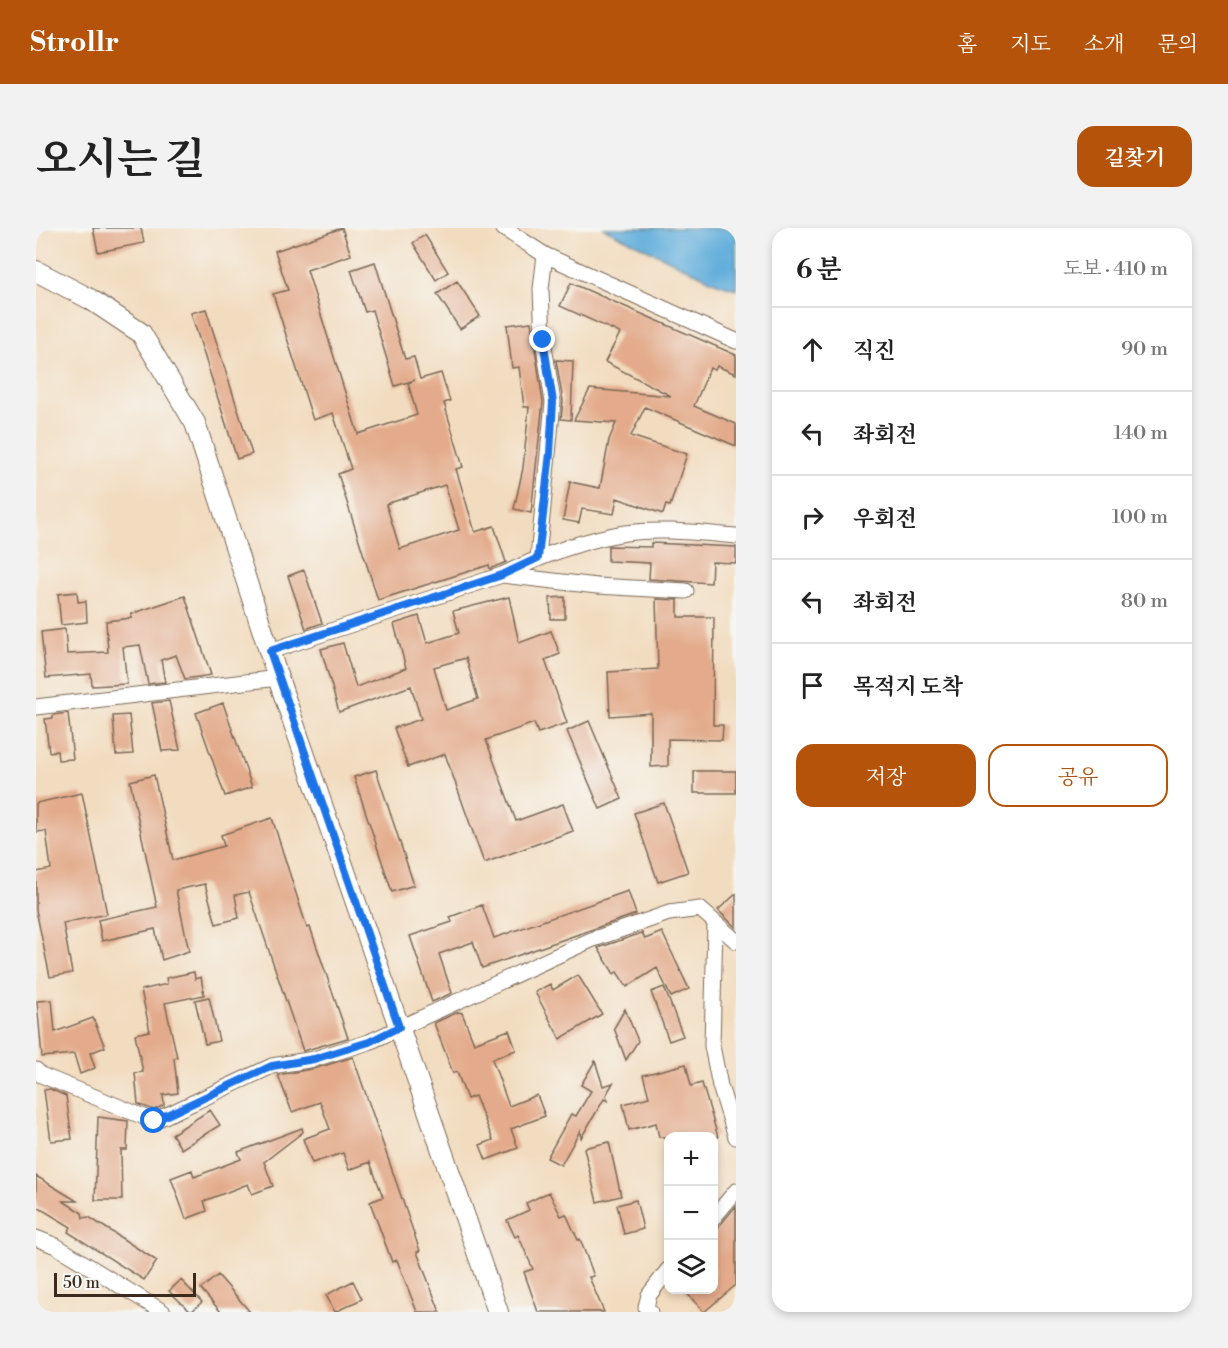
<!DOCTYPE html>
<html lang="ko">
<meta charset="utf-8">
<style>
body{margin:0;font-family:"Libre Bodoni","Noto Serif KR",serif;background:#f2f2f2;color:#222}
.controls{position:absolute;right:18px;bottom:18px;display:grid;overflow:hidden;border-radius:12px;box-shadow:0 3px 9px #0003}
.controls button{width:54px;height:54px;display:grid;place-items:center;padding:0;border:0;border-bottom:2px solid #e0e0e0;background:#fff;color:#222;font:30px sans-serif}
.scale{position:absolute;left:18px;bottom:15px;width:142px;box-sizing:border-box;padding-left:6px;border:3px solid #3b2a1e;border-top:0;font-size:16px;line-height:21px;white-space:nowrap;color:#3b2a1e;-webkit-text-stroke:4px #f6f6f2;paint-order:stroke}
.stop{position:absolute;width:18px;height:18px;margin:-14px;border:4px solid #1a73e8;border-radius:50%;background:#fff}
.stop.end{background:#1a73e8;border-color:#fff;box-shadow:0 2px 6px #0008}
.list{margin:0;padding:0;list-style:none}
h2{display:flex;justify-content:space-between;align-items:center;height:78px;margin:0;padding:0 24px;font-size:26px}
h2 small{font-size:20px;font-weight:400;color:#767676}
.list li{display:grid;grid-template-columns:39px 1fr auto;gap:18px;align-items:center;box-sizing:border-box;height:84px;padding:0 24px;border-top:2px solid #e0e0e0}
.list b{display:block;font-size:22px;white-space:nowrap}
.list em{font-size:20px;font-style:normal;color:#767676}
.actions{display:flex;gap:12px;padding:18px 24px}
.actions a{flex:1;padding:14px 0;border:2px solid #b45309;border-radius:18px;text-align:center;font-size:21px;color:#b45309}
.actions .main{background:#b45309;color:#fff}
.icon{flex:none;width:33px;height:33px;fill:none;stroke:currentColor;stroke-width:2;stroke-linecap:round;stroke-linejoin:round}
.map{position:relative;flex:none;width:700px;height:1084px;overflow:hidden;border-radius:18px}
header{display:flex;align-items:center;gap:36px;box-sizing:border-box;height:84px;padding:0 30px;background:#b45309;color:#fff}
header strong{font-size:28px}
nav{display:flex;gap:33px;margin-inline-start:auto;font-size:21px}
.intro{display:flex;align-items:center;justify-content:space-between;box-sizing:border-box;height:144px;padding:0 36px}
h1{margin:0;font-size:42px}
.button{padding:15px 27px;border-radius:18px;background:#b45309;color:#fff;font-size:21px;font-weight:700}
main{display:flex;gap:36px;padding:0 36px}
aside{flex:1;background:#fff;border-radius:18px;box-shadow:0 3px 9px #0003}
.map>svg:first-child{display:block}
.water{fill:#62aedb;stroke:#4e6c7c;stroke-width:1.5}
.building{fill:#e3ab8b;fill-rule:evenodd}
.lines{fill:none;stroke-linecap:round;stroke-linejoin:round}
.minor-casing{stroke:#7b6856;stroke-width:17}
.tertiary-casing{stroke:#7b6856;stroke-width:22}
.minor{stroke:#fff;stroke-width:15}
.tertiary{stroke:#fff;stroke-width:20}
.route{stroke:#1a73e8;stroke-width:8}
</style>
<header>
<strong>Strollr</strong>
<nav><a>홈</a><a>지도</a><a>소개</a><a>문의</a></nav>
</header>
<div class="intro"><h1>오시는 길</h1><a class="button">길찾기</a></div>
<main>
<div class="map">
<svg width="700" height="1084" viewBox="0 0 700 1084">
<rect width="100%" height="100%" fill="#f6f6f2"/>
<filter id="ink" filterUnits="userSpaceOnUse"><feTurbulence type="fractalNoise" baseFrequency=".0167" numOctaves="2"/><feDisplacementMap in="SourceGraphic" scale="12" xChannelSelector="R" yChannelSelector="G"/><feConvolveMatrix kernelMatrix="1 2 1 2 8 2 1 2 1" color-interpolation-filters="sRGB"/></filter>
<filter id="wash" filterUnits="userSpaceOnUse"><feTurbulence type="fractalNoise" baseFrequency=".008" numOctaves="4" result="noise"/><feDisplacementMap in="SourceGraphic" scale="24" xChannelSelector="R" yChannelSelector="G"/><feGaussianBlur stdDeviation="1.35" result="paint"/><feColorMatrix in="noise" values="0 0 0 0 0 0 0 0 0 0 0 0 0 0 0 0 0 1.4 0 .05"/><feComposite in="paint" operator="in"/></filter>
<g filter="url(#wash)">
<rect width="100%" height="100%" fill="#f2dcbf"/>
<path class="water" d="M567,0h133v61l-19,-6z"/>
<g id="blocks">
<path class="building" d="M57,0h48l3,15 -46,9z
M306,0l9,27 -44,15 51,164 59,-19 -9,-32 7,-3 -20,6 -23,-76 -7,2 -14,-42 24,-8 30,97 9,-2 6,22 21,-6 9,28 -6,2 19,64 -7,2 19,63 19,-6 12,36 -16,7 -1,-4 -111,35 -40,-126 13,-5 -18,-56 -20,7 -40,-126 15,-4 -13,-39zM409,257l14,45 -59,19 -14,-45z
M389,7l23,37 -12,8 -23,-37z
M421,53l23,35 -20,13 -23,-35z
M535,55l165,72v19l-19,-8 -2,4 -5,-2 -16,38 42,18v22l-91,-39 -14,29 56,18 -17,52 -4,-1 -3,9 -46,-16 -3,16 -32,-5 -3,14 -16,-3 7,-38 30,6 9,-48 7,-17 -42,-3 16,-31 81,7 -66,-34 15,-29 -60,-27z
M170,81l46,145 -15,5 -46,-146z
M495,94l12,80 -12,111 -17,-4 9,-41 6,-61h-5l-5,-40 -7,1 -5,-43z
M520,132l17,1 -2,59 -10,-1 2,-18z
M615,315l85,4v16l-24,-1 -1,21 -62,-4 1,-16 -42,-2v-15l43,1z
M268,342l18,53 -16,6 -18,-53z
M41,364l1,10 8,-1 1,21 -26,3 -3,-31z
M149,368l26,79 -26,4 -9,-24 -15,5 4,22 -17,2 -8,-39 -17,2 4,37 -35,2 -1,-12 -45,4 -5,-46 24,-3 2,25 41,-2 -2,-31 26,-3 -1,-4z
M473,369l10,46 32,-12 9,23 -15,6 22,63 -29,10 -4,-10 -48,17 30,81 47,-17 10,27 -89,32 -39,-109 -37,13 -14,-39 27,-9 -10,-33 -72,26 -18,-63 22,-6 13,44 50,-19 -12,-44 25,-8 8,27 32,-10 -6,-22zM430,430l12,41 -32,11 -12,-43z
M529,369v22h-14l-1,-21z
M620,371l22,1v17h36l-1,108h10l-1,15 -54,-1v27l-17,1v-54l-41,3 -2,-44 50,-3z
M133,473l11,49 -18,1 -10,-48z
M187,475l29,84 -27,9 -29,-83z
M32,485l5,46 -15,1 -1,-9 -8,1 -4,-33 8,-1v-3z
M93,487l4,39 -17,1 -3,-39z
M553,493l33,78 -22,10 -33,-78z
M340,542l38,115 -22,7 -38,-115z
M658,543h42v22h-42z
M118,547l19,85 51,-14 -3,-11 51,-17 35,110 3,-1 38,111 -45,13 -54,-159 -14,3 4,23 -23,6 -11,-40 -29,6 13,61 -27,9 -7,-31 -53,12 -4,-21 59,-13 -27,-126z
M46,565l25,121 -44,9 9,50 -22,4 -14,-67v-38l15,-3 -5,-38 -10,1v-29z
M628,575l24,69 -30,10 -24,-69z
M592,663l8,23 -154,54 -9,-26 -34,12 13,39 -20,9 -22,-66 42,-14 -2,-5 32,-12 12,33z
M700,666v34l-18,-18z
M626,704l27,57 -18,8 -14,-29 -30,19 -10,-15 -3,2 -16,-26 44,-15 3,6z
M158,744l1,7 6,-2 3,18 -39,8 12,54 -3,1 4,35 -15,2 1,10 -10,5 -16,-6 -3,-31 8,-1 -8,-38 15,-3 -9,-41 26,-6 -1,-6z
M542,747l24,39 -42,25 -25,-47 15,-8 3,6z
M628,759l19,49 -14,5 -18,-49z
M173,769l10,44 -14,3 -10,-44z
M16,772l3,32 38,-14 12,29 -15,6 5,15 -15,6 -6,-20 -32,3 -5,-56z
M589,781l13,32 -12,19 -12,-32z
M422,784l4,1 12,30 35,-13 7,20 -24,9 17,47 28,-11 8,21 -34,13 7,19 -32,12 -6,-15 13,-5 -18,-44 -8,3 -10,-27 -4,1 -19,-50z
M317,829l67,194 -3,1 23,60h-23l-20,-52 -5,2 -22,-60 13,-5 -13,-35 -21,8 -6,-17 -31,10 -9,-24 27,-10 -10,-27 -28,10 -14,-37 39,-7z
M559,833l8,25 10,-3 -7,12 2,6 -4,-2 -23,39 -1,-7 -19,34 -14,-7 24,-44 5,2 15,-25 -10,-6z
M650,836l5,22 11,-3 16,54h-59l-3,-14 -27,7 -6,-26 26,-7 -6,-22z
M14,861l16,7 6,43 -21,2 -7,-51z
M174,882l10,15 -39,24 -9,-15z
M62,889l30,4 -1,29h-6l1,50h-27z
M266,900l1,4 -39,30 9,24 -21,8 -4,-10 -44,17 3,10 -21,8 -15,-41 21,-8 2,7 47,-18 -3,-7z
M573,914l12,54 -24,6 -13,-54z
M0,948l41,25h-14l19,12 1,5 6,-1 68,44 -13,19 -76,-48 3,-5 -35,-21z
M513,964l12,24 5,-2 12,26 2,-1 14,37 -5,1 15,35h-66l-14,-40 9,-3 -15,-34 -3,2 -8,-17 22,-10 -3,-7z
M600,972l7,29 -19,5 -7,-29z
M700,978v79l-32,27 -20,-22h30v-58z
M182,1047l32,37h-29l-20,-23z
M145,1052l21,22 -11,10 -22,-21z
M317,1053l9,18 -27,13 -9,-17z"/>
</g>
</g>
<g filter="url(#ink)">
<use href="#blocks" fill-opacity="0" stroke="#7b6856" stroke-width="1.5"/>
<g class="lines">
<defs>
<path id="minor" d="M467,0l42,27 191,86
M502,330l15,-156 -10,-62 -2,-51 4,-34
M466,347l95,11 89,5
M234,423l232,-76c39,-19 80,-35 123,-42 37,-5 74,0 111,3
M0,479l242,-29
M679,695l-3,123 8,40 16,51
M0,842l5,5 113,46 118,-55 42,-7 55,-17 222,-102 78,-27 31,-4 36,32
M678,989l22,-26
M0,1010l20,8 107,66
M614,1084l-4,-5 3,-12 19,-25"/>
<path id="tertiary" d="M0,43l54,28 51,34 54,90 83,255 220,634"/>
</defs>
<use href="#minor" class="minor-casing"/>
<use href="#tertiary" class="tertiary-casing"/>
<use href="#minor" class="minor"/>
<use href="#tertiary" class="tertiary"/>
</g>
</g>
<g class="lines" filter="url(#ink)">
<path class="route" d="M118,893l118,-55 42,-7 55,-17 30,-15 -129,-376 232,-76 36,-17 12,-105 3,-51 -10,-62"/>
</g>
</svg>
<div class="controls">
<button>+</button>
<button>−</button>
<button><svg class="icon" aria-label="layers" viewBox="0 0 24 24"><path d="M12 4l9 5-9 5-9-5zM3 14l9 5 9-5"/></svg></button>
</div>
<div class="scale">50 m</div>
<div class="stop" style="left:118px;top:893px"></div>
<div class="stop end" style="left:507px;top:112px"></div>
</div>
<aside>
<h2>6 분<small>도보 · 410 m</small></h2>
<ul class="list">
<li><svg class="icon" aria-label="ahead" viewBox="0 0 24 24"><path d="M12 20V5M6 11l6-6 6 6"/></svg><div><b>직진</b></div><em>90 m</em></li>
<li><svg class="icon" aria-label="left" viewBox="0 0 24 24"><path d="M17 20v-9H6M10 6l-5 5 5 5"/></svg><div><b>좌회전</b></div><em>140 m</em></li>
<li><svg class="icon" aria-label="right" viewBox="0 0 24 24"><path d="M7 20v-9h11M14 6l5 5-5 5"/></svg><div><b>우회전</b></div><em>100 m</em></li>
<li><svg class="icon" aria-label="left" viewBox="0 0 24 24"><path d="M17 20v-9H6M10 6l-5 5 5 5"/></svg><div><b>좌회전</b></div><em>80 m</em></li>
<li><svg class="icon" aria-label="arrive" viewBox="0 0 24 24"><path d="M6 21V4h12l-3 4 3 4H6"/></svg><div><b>목적지 도착</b></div></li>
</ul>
<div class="actions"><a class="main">저장</a><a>공유</a></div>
</aside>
</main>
